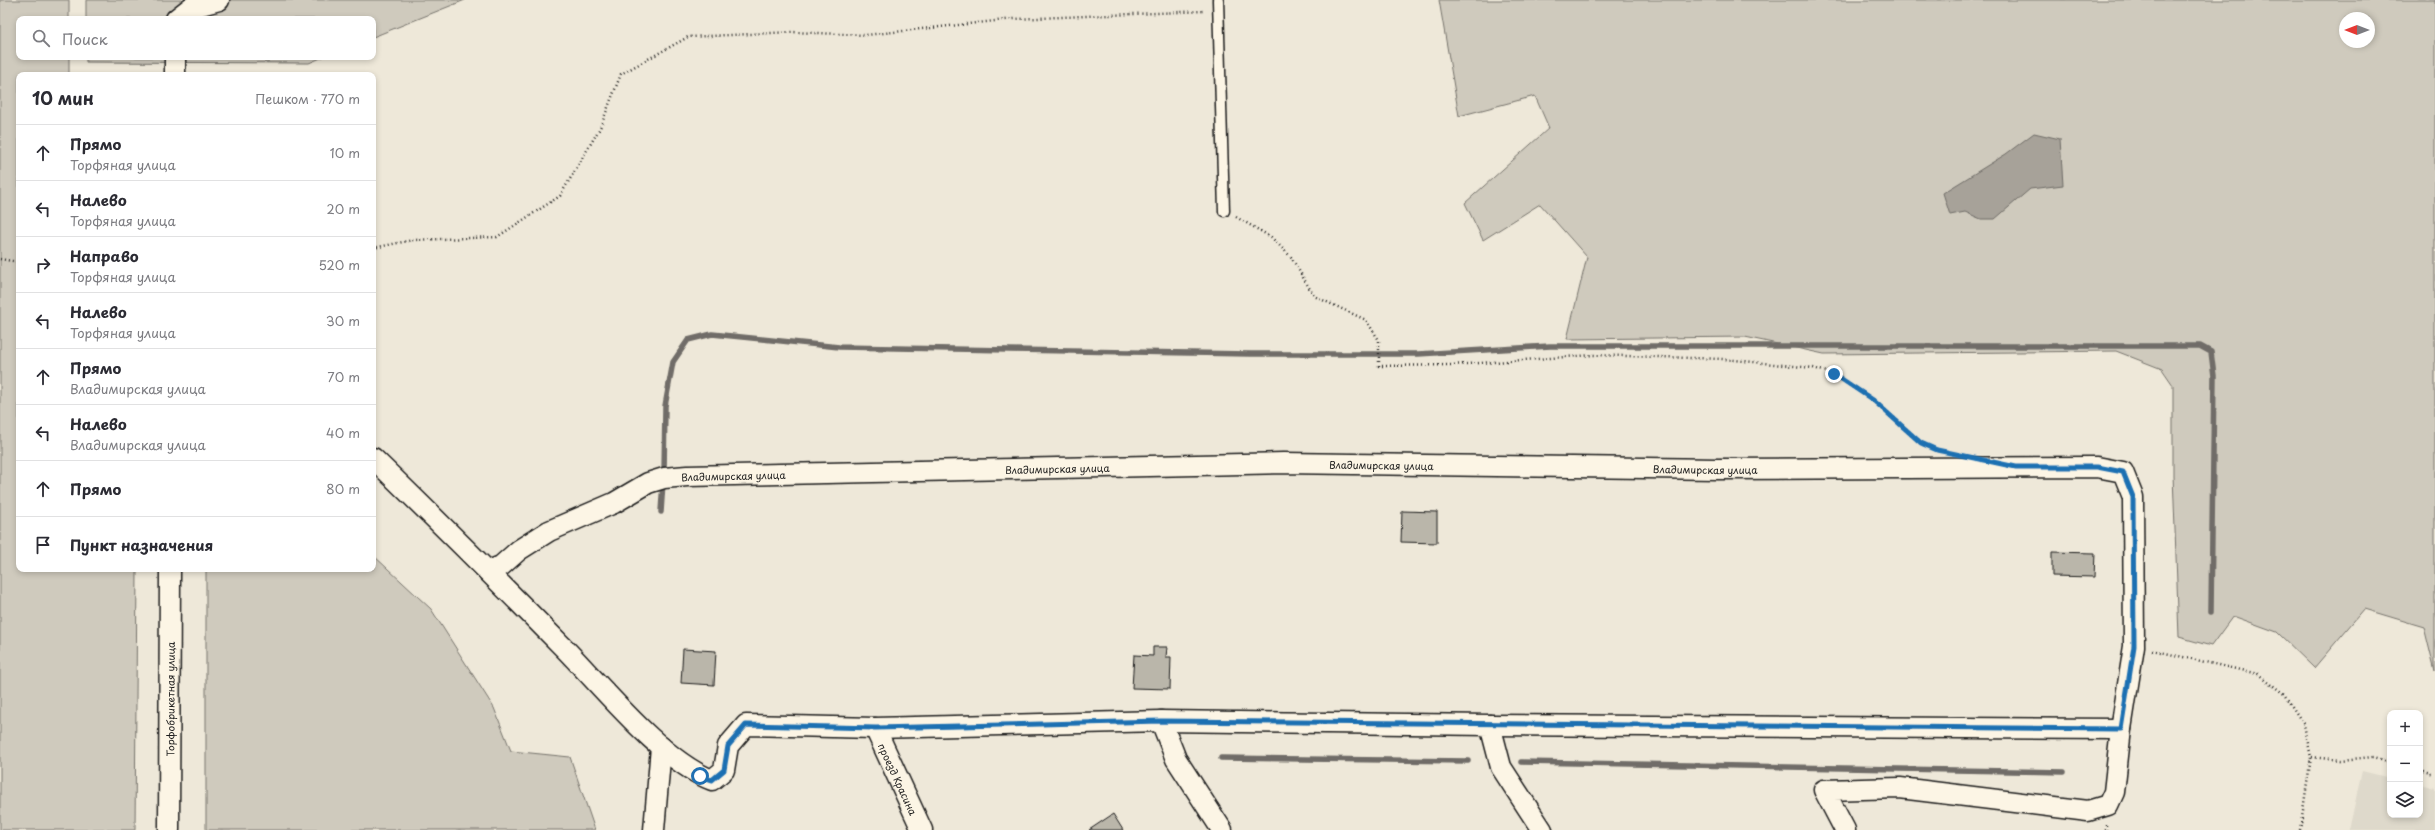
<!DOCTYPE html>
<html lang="ru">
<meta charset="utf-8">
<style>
body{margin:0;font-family:"Playpen Sans",sans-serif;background:#f2f2f3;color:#2b2b33}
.controls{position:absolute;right:12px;bottom:12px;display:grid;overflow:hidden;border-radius:8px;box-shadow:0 2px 6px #0003}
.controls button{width:36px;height:36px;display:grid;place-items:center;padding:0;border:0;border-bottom:1px solid #e1e1e2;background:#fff;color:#2b2b33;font:20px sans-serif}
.compass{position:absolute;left:2339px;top:12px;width:36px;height:36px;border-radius:50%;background:#fff;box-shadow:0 2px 6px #0003;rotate:270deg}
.stop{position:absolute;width:12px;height:12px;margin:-9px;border:3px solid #1f6fb2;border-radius:50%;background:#fff}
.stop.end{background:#1f6fb2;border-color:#fff;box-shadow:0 1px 4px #0008}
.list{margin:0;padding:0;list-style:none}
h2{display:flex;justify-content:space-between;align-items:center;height:52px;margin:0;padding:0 16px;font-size:17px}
h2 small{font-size:13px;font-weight:400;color:#7c7c81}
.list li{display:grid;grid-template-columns:26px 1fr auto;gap:12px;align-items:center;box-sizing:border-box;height:56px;padding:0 16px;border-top:1px solid #e1e1e2}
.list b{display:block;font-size:15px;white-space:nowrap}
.list p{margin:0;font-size:13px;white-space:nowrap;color:#7c7c81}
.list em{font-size:13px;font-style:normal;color:#7c7c81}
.icon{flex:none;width:22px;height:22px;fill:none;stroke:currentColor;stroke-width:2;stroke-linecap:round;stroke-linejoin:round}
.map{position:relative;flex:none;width:2435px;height:830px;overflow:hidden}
.search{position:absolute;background:#fff;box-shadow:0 2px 6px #0003;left:16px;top:16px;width:360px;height:44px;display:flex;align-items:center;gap:10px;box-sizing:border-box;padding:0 14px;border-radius:8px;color:#7c7c81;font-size:15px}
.panel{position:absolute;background:#fff;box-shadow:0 2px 6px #0003;left:16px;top:72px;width:360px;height:500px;border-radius:8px}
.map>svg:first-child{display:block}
.built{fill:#ded9cb}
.green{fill:#cfcabd;stroke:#76736c;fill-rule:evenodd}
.water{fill:#a7a299;stroke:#6f6c67}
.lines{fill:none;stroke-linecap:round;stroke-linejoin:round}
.stream{stroke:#6f6c67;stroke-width:5.5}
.building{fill:#bab6aa;stroke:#1c1c1c}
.lane-casing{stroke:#1c1c1c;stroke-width:13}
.street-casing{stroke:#1c1c1c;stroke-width:23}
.path{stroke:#1c1c1c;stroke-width:2.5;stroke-dasharray:1 3;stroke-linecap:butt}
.lane{stroke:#fcf5e5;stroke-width:10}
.street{stroke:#fcf5e5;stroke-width:20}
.route{stroke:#1f6fb2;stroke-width:5}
.labels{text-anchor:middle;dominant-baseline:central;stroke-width:3.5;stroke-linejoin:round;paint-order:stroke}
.street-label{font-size:10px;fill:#1c1c1c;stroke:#fcf5e5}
</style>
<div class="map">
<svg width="2435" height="830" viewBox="0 0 2435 830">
<rect width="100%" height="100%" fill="#eee8d9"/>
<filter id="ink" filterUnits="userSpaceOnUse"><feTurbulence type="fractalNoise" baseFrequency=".025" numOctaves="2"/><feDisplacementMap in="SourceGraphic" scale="8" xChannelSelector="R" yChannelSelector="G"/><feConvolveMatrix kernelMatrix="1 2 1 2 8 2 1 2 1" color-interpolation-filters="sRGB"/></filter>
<g filter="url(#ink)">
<path class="built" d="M2362,771l28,7v37h30v-31l15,4v42h-86z"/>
<path class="green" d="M0,0h69v19h-50v38h50v18h-50v494h118l-2,261h-135z
M86,0h379l-92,37v-18h-287z
M1439,0h996v672l-11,-45 -60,-18 -50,59 -37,-36 -44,-16 -22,30 -32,-9 -6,-162v-90l-11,-16 -46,-18 -292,3 -79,-17 -178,2 20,-82 -47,-53 -57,36 -18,-37 84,-75 -14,-32 -76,20zM2345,18h24v24h-24z
M86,57h237l-14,6 -223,-1z
M373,555l58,54 63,99 17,43 59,6 25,73h-389v-261h167z"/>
<path class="water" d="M2034,133l26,6 3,46 -33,4 -35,30h-14l-16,-7 -15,3 -7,-22 63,-39z"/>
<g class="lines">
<path class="stream" d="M664,474l1,-68 8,-44 15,-22 24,-6 127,13 411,7h168l132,-8h650l11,6 3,24 -3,236
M661,512l2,-30
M1221,758l247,3
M1521,762l543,10"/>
</g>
<path class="building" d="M1402,511l35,1v31l-36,-1z
M2052,552l43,1 -1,24 -42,-1z
M1153,647h14l-1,10h5l-1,32 -38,-1 2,-33 19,1z
M683,649l33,2 -2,34 -33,-2z
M1113,814l10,16h-34z"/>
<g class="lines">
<defs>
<path id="lane" d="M1218,0l6,211"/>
<g id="street">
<path d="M176,19l14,-11 29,-8"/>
<path d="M175,75v-18"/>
<path d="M373,458c65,63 129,127 193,192 38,39 96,111 146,130l12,-10 4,-24 18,-21 129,3 286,-7 329,4 11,42 41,63"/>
<path id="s1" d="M488,571l13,-5 18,-16 30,-19 65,-28 34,-20 16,-5 23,-2 596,-13 435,6 379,-2 26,5 10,25 1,149 -13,83 -631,-4"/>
<path d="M1161,721l15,38 46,71"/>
<path id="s2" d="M875,728l47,102"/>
<path id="s3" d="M169,830l1,-261"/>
<path d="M654,830l7,-83"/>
<path d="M1845,830l-21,-40 76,-2 188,23 20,-6 6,-13 7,-63"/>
</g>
</defs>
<use href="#lane" class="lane-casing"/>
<use href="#street" class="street-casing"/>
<path class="path" d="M1236,217l35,20 20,20 23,39 52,24 13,20v26l73,-1 141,-10 131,4 89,9 21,6 39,26 48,43 13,6
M373,248l40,-8 84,-3 63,-41 40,-68 21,-54 67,-37 104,-5 74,3 148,-16 191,-8
M0,259l19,3
M2152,650l106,24 26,20 20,31 7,32 29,3 33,-3 17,5
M2420,770l15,4
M2106,830v-6
M2300,830l11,-73"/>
<use href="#lane" class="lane"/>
<use href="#street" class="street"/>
</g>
</g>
<g class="lines" filter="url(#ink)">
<path class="route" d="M700,776l12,4 12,-10 4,-24 18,-21 130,3 285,-7 960,8 13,-83 -1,-149 -10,-25 -26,-5h-81l-79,-17 -16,-7 -48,-43 -39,-26"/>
</g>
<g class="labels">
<g class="street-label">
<text stroke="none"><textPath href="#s1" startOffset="918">Владимирская улица</textPath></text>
<text stroke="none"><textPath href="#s1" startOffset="594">Владимирская улица</textPath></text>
<text stroke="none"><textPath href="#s1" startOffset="1242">Владимирская улица</textPath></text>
<text stroke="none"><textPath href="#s1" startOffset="270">Владимирская улица</textPath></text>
<text stroke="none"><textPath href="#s3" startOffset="131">Торфобрикетная улица</textPath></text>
<text stroke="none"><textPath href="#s2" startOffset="56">проезд Красина</textPath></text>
</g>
</g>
</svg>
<div class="controls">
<button>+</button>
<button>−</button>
<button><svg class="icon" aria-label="layers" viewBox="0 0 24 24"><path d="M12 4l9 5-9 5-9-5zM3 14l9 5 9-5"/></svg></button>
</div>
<svg class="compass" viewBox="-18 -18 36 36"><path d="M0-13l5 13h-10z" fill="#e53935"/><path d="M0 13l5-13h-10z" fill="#7c7c81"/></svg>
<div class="stop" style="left:700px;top:776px"></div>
<div class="stop end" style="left:1834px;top:374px"></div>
<div class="search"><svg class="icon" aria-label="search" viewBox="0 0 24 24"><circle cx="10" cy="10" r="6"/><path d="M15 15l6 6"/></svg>Поиск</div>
<section class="panel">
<h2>10 мин<small>Пешком · 770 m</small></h2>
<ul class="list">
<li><svg class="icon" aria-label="ahead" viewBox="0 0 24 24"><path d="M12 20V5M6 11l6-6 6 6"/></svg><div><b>Прямо</b><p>Торфяная улица</p></div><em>10 m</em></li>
<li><svg class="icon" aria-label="left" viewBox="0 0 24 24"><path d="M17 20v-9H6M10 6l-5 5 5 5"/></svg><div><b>Налево</b><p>Торфяная улица</p></div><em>20 m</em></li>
<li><svg class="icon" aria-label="right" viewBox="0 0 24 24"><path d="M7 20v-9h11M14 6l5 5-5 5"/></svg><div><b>Направо</b><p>Торфяная улица</p></div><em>520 m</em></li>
<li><svg class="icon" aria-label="left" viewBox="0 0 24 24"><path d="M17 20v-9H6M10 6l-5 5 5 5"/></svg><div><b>Налево</b><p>Торфяная улица</p></div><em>30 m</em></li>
<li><svg class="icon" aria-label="ahead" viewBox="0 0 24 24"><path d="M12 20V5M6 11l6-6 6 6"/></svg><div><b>Прямо</b><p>Владимирская улица</p></div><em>70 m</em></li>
<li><svg class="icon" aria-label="left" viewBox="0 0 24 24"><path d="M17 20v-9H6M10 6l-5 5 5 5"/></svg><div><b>Налево</b><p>Владимирская улица</p></div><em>40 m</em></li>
<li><svg class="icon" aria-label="ahead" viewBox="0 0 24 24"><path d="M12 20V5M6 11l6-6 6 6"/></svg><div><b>Прямо</b></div><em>80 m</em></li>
<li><svg class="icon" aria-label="arrive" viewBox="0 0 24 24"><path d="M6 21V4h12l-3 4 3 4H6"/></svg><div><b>Пункт назначения</b></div></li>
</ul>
</section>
</div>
